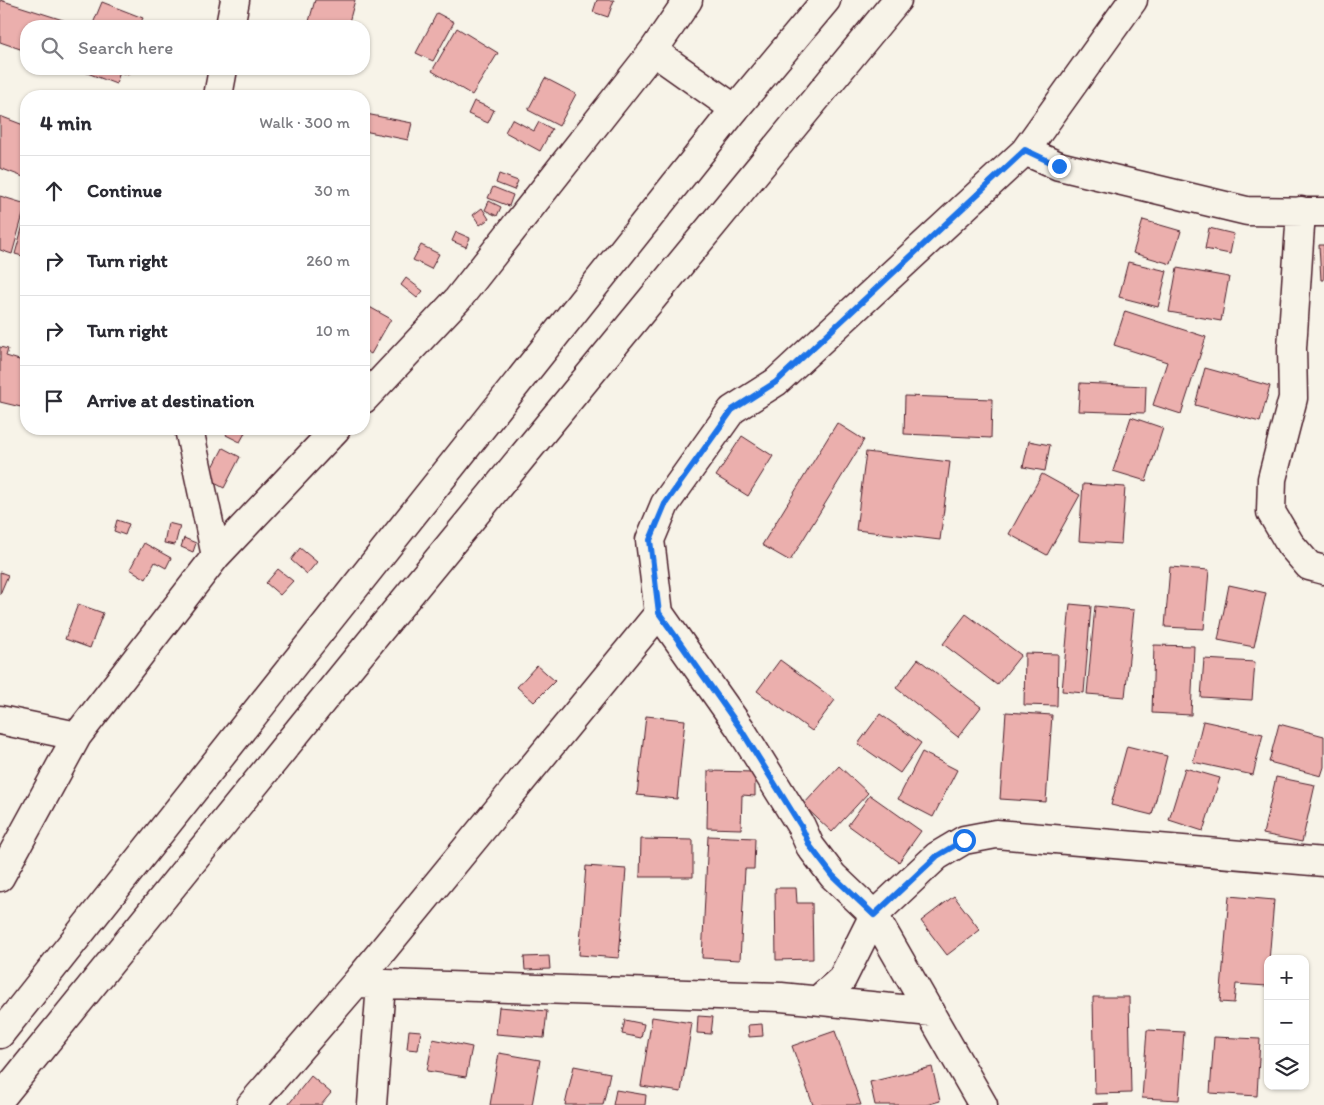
<!DOCTYPE html>
<meta charset="utf-8">
<style>
body{margin:0;font-family:Itim,sans-serif;background:#f2f2f3;color:#2b2b33}
.controls{position:absolute;right:15px;bottom:15px;display:grid;overflow:hidden;border-radius:10px;box-shadow:0 1px 4px #0004}
.controls button{width:45px;height:45px;display:grid;place-items:center;padding:0;border:0;border-bottom:1px solid #e1e1e2;background:#fff;color:#2b2b33;font:25px sans-serif}
.stop{position:absolute;width:15px;height:15px;margin:-11px;border:4px solid #1a73e8;border-radius:50%;background:#fff}
.stop.end{background:#1a73e8;border-color:#fff;box-shadow:0 1px 5px #0008}
.list{margin:0;padding:0;list-style:none}
h2{display:flex;justify-content:space-between;align-items:center;height:65px;margin:0;padding:0 20px;font-size:21px}
h2 small{font-size:16px;font-weight:400;color:#7c7c81}
.list li{display:grid;grid-template-columns:32px 1fr auto;gap:15px;align-items:center;box-sizing:border-box;height:70px;padding:0 20px;border-top:1px solid #e1e1e2}
.list b{display:block;font-size:19px;white-space:nowrap}
.list em{font-size:16px;font-style:normal;color:#7c7c81}
.icon{flex:none;width:28px;height:28px;fill:none;stroke:currentColor;stroke-width:2;stroke-linecap:round;stroke-linejoin:round}
.map{position:relative;flex:none;width:1324px;height:1105px;overflow:hidden}
.search{position:absolute;background:#fff;box-shadow:0 1px 4px #0004;left:20px;top:20px;width:350px;height:55px;display:flex;align-items:center;gap:12px;box-sizing:border-box;padding:0 18px;border-radius:20px;color:#7c7c81;font-size:19px}
.panel{position:absolute;background:#fff;box-shadow:0 1px 4px #0004;left:20px;top:90px;width:350px;height:345px;border-radius:20px}
.map>svg:first-child{display:block}
.building{fill:#ebafad;stroke:#4a1f2b}
.lines{fill:none;stroke-linecap:round;stroke-linejoin:round}
.minor-casing{stroke:#4a1f2b;stroke-width:31}
.highway-casing{stroke:#4a1f2b;stroke-width:31}
.minor{stroke:#f7f3e8;stroke-width:28}
.highway{stroke:#f7f3e8;stroke-width:28}
.route{stroke:#1a73e8;stroke-width:6}
</style>
<div class="map">
<svg width="1324" height="1105" viewBox="0 0 1324 1105">
<rect width="100%" height="100%" fill="#f7f3e8"/>
<filter id="ink" filterUnits="userSpaceOnUse"><feTurbulence type="fractalNoise" baseFrequency=".02" numOctaves="2"/><feDisplacementMap in="SourceGraphic" scale="10" xChannelSelector="R" yChannelSelector="G"/><feConvolveMatrix kernelMatrix="1 2 1 2 8 2 1 2 1" color-interpolation-filters="sRGB"/></filter>
<g filter="url(#ink)">
<path class="building" d="M0,0l66,21 -2,5h-38v25l-26,-9z
M315,0h40l-7,26 -40,-1z
M597,0h17l-6,17 -15,-5z
M102,2l41,16 -4,8h-47z
M437,13l17,9 -21,39 -17,-8z
M457,28l41,25 -26,42 -40,-24z
M77,69h54l-3,6 -8,-3 -4,12z
M545,78l31,16 -17,32 -31,-16z
M474,101l20,9 -6,13 -20,-9z
M366,114l46,9 -4,17 -44,-9z
M0,116l26,10v52l-26,-10z
M512,119l22,12 5,-9 13,7 -12,22 -35,-19z
M499,174l19,7 -4,9 -18,-7z
M493,187l20,8 -4,11 -21,-8z
M0,196l26,8 -14,50 -12,-4z
M489,201l12,6 -4,9 -12,-6z
M482,208l7,11 -9,6 -7,-10z
M26,214v43l-11,-3z
M1143,220l38,11 -10,33 -38,-11z
M1209,228l25,6 -4,20 -25,-5z
M456,232l14,6 -4,9 -14,-6z
M421,245l18,9 -8,15 -18,-9z
M1319,245h5v35h-3z
M1128,262l39,9 -9,36 -39,-10z
M1177,268l52,9 -8,44 -52,-9z
M406,278l17,13 -6,7 -16,-13z
M364,304l27,15 -20,35 -7,-4z
M1125,311l81,26 -25,77 -28,-9 14,-43 -53,-17z
M0,347l8,2 -2,7 20,6 -1,46 -25,-6z
M1205,368l65,18 -10,36 -65,-17z
M1080,383l66,3 -1,27 -67,-2z
M905,396l87,3 -1,39 -87,-4z
M1131,417l32,11 -17,53 -33,-10z
M837,423l27,17 -74,121 -28,-16z
M229,429h9l7,4 -5,9 -14,-7z
M742,436l31,20 -25,40 -32,-20z
M1029,441l21,4 -5,26 -22,-4z
M223,448l17,9 -16,31 -17,-9z
M866,452l84,10 -10,78 -84,-10z
M1042,474l38,21 -33,60 -38,-21z
M1083,484l42,3 -4,57 -42,-3z
M117,520l12,4 -4,11 -11,-4z
M168,523l12,3 -5,19 -11,-2z
M184,538l12,5 -3,9 -12,-5z
M144,543l27,15 -5,10 -11,-6 -9,17 -16,-10z
M300,548l17,14 -10,12 -16,-14z
M1170,567l39,3 -5,59 -39,-2z
M278,569l15,12 -13,14 -14,-12z
M0,572l8,3 -8,19z
M1229,585l37,8 -12,54 -36,-7z
M78,604l25,9 -13,35 -25,-9z
M1070,604l21,2 -7,87 -22,-2z
M1095,606l39,4 -9,87 -38,-3z
M966,614l55,41 -24,30 -54,-41z
M1154,645l40,1 -3,69 -39,-2z
M1025,653l33,1 -1,52 -33,-1z
M918,659l63,48 -23,30 -62,-49z
M1204,659l51,3 -3,38 -51,-3z
M780,660l55,40 -23,31 -55,-40z
M537,665l18,16 -21,21 -17,-15z
M1006,712l46,3 -6,87 -46,-3z
M880,714l41,29 -21,30 -42,-29z
M646,716l39,4 -8,79 -40,-4z
M1203,721l60,13 -10,41 -60,-13z
M1279,724l45,12v31l-3,9 -52,-14z
M1127,746l40,10 -15,59 -41,-10z
M922,752l35,18 -24,47 -35,-18z
M839,766l29,27 -36,39 -29,-27z
M1185,768l35,10 -17,53 -34,-11z
M708,771l47,1v24l-13,-1 -1,34 -34,-1z
M1276,777l39,8 -13,57 -39,-8z
M870,795l51,36 -22,31 -51,-37z
M708,836l47,2 -1,31h-9l-5,91 -38,-2z
M641,839l52,1v37h-53z
M586,866l40,3 -7,89 -40,-3z
M775,888h21l1,15h15l1,56 -37,1z
M954,896l26,34 -33,25 -26,-34z
M1229,896l45,4 -7,86 -31,-2 -2,19 -14,-1z
M549,956l1,13 -25,1 -1,-13z
M1093,997h36l2,96 -36,1z
M499,1007l48,4 -3,27 -48,-4z
M698,1016l15,1 -2,17 -14,-1z
M652,1017l40,6 -11,69 -40,-6z
M625,1020l19,4 -3,14 -19,-4z
M762,1024l1,12 -14,1 -1,-12z
M409,1030l12,1 -3,19 -11,-1z
M1147,1030l37,2 -5,68 -37,-2z
M835,1031l26,74h-48l-21,-59z
M1214,1037l46,2 -3,57 -47,-3z
M433,1039l39,8 -6,30 -39,-6z
M499,1053l41,7 -8,45h-42z
M574,1066l36,7 -7,32h-38z
M932,1067l8,34 -14,4h-51l-5,-23z
M311,1076l20,17 -10,12h-33z
M616,1090l30,5 -1,10h-32z
M1108,1103v2h-15v-1z"/>
<g class="lines">
<defs>
<path id="minor" d="M230,26l5,-26
M653,51l82,58
M218,96l5,-27
M1025,151l34,15 188,45 77,1
M1301,211l-9,137 1,50 -21,81 -1,33 19,32 19,22 15,4
M364,399l94,-100 195,-248 35,-51
M189,429l27,127
M659,613l81,115 61,98 9,20 23,30 41,39 109,190
M0,720l77,16
M0,877l77,-141 139,-180 120,-127
M356,983l425,14 150,15
M818,1000l24,-21 32,-64 63,-59 27,-16 32,-6 328,28
M251,1105l105,-122 303,-370 -9,-73 15,-36 67,-94 44,-28 249,-231 108,-151
M372,1105l9,-121"/>
<path id="highway" d="M0,1034l735,-925 91,-109
M0,1099l349,-431 548,-668"/>
</defs>
<use href="#minor" class="minor-casing"/>
<use href="#highway" class="highway-casing"/>
<use href="#minor" class="minor"/>
<use href="#highway" class="highway"/>
</g>
</g>
<g class="lines" filter="url(#ink)">
<path class="route" d="M964,840l-27,16 -63,59 -41,-39 -23,-30 -9,-20 -61,-98 -81,-115 -9,-73 15,-36 67,-94 44,-28 249,-232 34,16"/>
</g>
</svg>
<div class="controls">
<button>+</button>
<button>−</button>
<button><svg class="icon" aria-label="layers" viewBox="0 0 24 24"><path d="M12 4l9 5-9 5-9-5zM3 14l9 5 9-5"/></svg></button>
</div>
<div class="stop" style="left:964px;top:840px"></div>
<div class="stop end" style="left:1059px;top:166px"></div>
<div class="search"><svg class="icon" aria-label="search" viewBox="0 0 24 24"><circle cx="10" cy="10" r="6"/><path d="M15 15l6 6"/></svg>Search here</div>
<section class="panel">
<h2>4 min<small>Walk · 300 m</small></h2>
<ul class="list">
<li><svg class="icon" aria-label="ahead" viewBox="0 0 24 24"><path d="M12 20V5M6 11l6-6 6 6"/></svg><div><b>Continue</b></div><em>30 m</em></li>
<li><svg class="icon" aria-label="right" viewBox="0 0 24 24"><path d="M7 20v-9h11M14 6l5 5-5 5"/></svg><div><b>Turn right</b></div><em>260 m</em></li>
<li><svg class="icon" aria-label="right" viewBox="0 0 24 24"><path d="M7 20v-9h11M14 6l5 5-5 5"/></svg><div><b>Turn right</b></div><em>10 m</em></li>
<li><svg class="icon" aria-label="arrive" viewBox="0 0 24 24"><path d="M6 21V4h12l-3 4 3 4H6"/></svg><div><b>Arrive at destination</b></div></li>
</ul>
</section>
</div>
